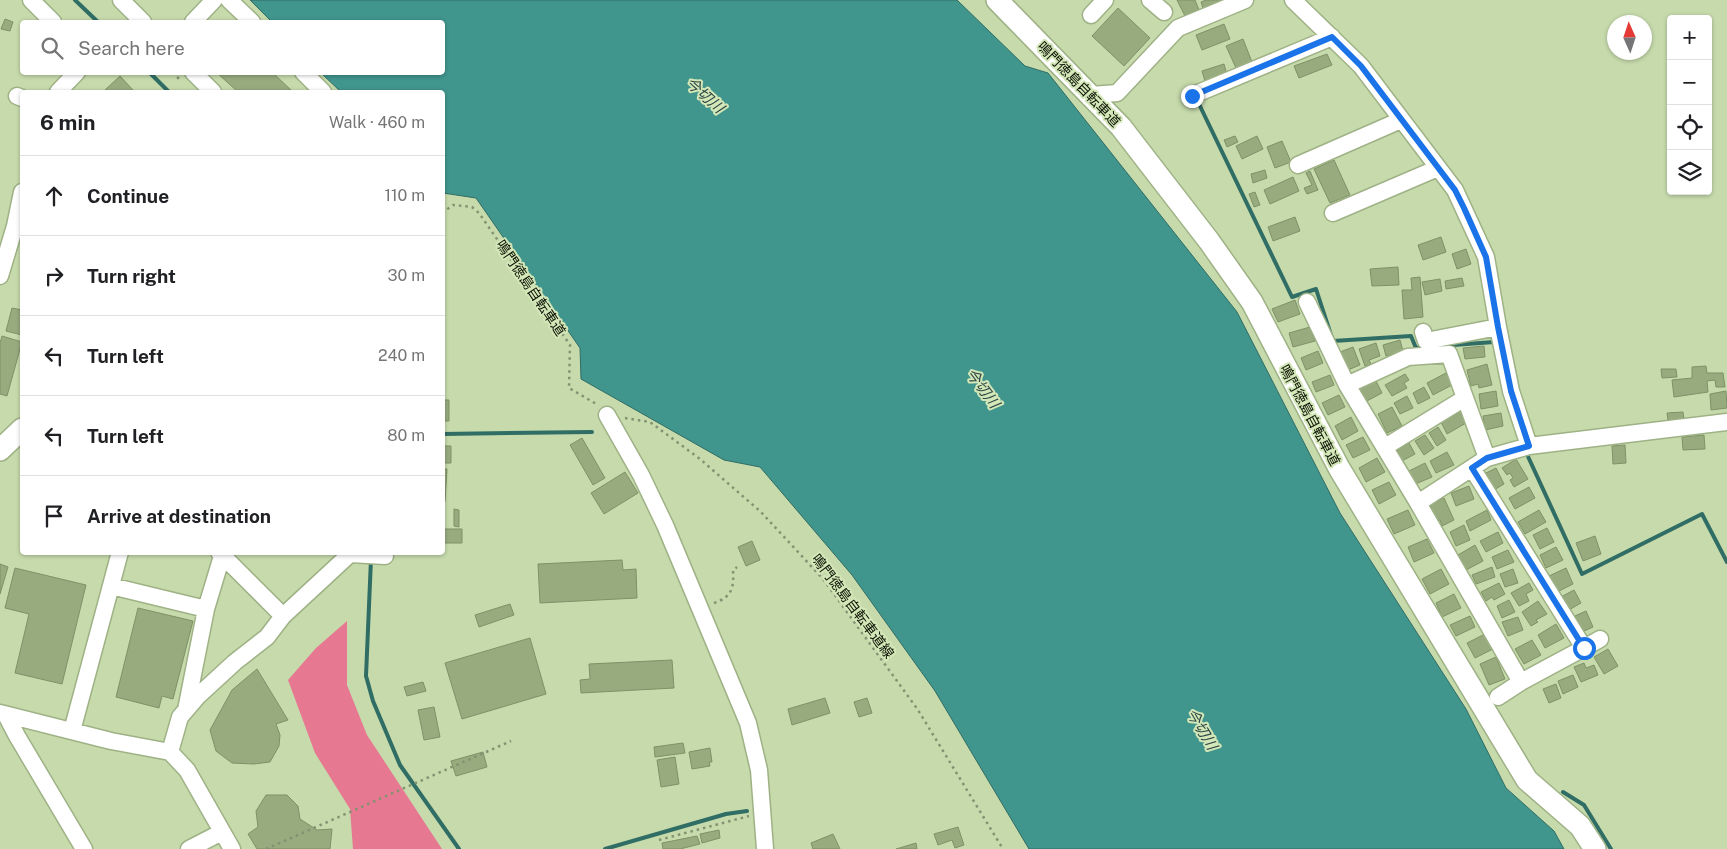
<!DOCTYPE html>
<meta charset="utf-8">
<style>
body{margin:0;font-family:"Public Sans","Noto Sans JP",sans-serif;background:#f6f6f6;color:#202124}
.controls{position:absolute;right:15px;top:15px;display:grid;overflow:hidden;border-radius:5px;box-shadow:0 1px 4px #0004}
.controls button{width:45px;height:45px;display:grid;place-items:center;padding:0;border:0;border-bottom:1px solid #e0e0e0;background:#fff;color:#202124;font:25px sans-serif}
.compass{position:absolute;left:1607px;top:15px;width:45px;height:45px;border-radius:50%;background:#fff;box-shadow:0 1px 4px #0004;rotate:357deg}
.stop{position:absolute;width:15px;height:15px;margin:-11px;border:4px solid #1a73e8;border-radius:50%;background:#fff}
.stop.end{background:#1a73e8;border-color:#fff;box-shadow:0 1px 5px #0008}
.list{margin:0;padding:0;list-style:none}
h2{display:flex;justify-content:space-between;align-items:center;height:65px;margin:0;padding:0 20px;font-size:21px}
h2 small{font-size:16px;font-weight:400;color:#757577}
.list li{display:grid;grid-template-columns:32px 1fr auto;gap:15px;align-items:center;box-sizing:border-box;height:80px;padding:0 20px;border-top:1px solid #e0e0e0}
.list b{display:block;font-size:19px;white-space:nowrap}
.list em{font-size:16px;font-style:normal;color:#757577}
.icon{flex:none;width:28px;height:28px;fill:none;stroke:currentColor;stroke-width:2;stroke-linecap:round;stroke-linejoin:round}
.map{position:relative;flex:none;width:1727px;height:849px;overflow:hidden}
.search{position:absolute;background:#fff;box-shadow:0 1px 4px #0004;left:20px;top:20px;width:425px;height:55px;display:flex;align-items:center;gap:12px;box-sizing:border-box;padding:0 18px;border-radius:5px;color:#757577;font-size:19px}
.panel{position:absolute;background:#fff;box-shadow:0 1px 4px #0004;left:20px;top:90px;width:425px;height:465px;border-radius:5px}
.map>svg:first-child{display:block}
.forest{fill:#e77891}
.water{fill:#40958d;stroke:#306d64}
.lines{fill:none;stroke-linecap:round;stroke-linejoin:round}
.stream{stroke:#306d64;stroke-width:4}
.building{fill:#98ab7f;stroke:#7f9166}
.minor-casing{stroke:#9fb286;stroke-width:19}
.major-casing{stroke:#9fb286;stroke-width:24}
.path{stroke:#839270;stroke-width:2.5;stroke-dasharray:2.5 4;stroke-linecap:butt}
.minor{stroke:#fff;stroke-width:16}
.major{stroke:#fff;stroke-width:21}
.route{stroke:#1a73e8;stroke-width:6}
.labels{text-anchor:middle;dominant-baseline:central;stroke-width:4;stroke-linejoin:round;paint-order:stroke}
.street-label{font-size:14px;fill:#0b1103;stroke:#d3e7b8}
.water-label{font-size:15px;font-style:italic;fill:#2b4744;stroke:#d3e7b8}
</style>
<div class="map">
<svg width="1727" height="849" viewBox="0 0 1727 849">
<rect width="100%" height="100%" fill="#c6daac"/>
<path class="forest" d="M347,621v64l20,50 75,114h-89l-3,-40 -35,-56 -27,-73 28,-32z"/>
<path class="water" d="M250,0h707l68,66 23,7 189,239 103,201 126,196 40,79 48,43 10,18h-535l-94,-158 -83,-116 -92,-108 -36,-7 -143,-81 -1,-31 -104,-150 -33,-5 -1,-101h-101l-20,-19 121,-1v-50h-170z"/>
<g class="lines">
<path class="stream" d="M75,0l23,22
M149,72l20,20
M1199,104l93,193 24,-8 17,52 78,-5 5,12 9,-1
M1440,346l54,-4 1,3
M442,434l150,-2
M1525,450l57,124 120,-60 25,48
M371,559l-5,117 7,25 27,64 59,84
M1563,792l21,13 27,44
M605,849l121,-35 21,-3"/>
</g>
<path class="building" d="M1177,0h18l4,10 -14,6z
M1206,0h16l2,4 -20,7 -3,-9z
M1118,8l32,30 -26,28 -32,-30z
M5,19l8,3 -3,9 -9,-2z
M1224,24l6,15 -28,11 -6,-15z
M1243,39l9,23 -16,6 -10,-22z
M1327,54l5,11 -33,13 -5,-12z
M1224,64l3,11 -22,6 -3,-10z
M216,72h56l21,20h-55z
M120,76l13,14 -3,2h-23l-2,-2z
M1235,136l3,6 -11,5 -3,-7z
M1257,136l6,13 -21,10 -6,-13z
M1282,141l9,21 -16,6 -8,-21z
M1334,160l16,35 -20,8 -16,-34z
M1265,170l2,8 -14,5 -2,-9z
M1310,171l8,19 -11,4 -3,-6 8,-3 -6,-12z
M1293,177l6,14 -29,13 -6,-14z
M1255,192l5,13 -6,2 -5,-13z
M1295,217l5,14 -27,10 -5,-14z
M1441,237l5,15 -23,8 -5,-15z
M1466,249l5,15 -14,5 -5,-15z
M1398,267l1,18 -27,1 -2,-17z
M1420,277l3,40 -19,2 -2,-29h10l-1,-12z
M1462,278l2,8 -18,3 -1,-8z
M1440,279l2,12 -17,4 -3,-13z
M1295,300l5,14 -22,8 -6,-13z
M12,308l10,2v25l-16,-4z
M1310,327l5,14 -22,6 -4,-14z
M2,336l20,6 -15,54 -7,-2v-51z
M1400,340l3,11 -17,5 -3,-11z
M1376,343l4,13 -11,4 2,4 -6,2 -6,-17z
M1484,346l1,11 -20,2 -2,-11z
M1353,347l7,18 -12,5 -8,-18z
M1318,351l5,12 -17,7 -5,-12z
M1487,364l5,21 -13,3 -1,-4 -7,2 -4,-16z
M1706,366l1,7h16l2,14h-9l-1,-7 -8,1 1,11 -34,5 -2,-17 20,-2v-11z
M1661,369h15l1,8 -15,1z
M1446,373l6,12 -19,10 -6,-12z
M1405,374l4,6 -5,3 3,5 -15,8 -7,-11z
M1330,375l4,10 -18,7 -4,-10z
M1375,379l7,14 -17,9 -8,-13z
M1424,387l6,11 -12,6 -5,-11z
M1496,391l2,15 -17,3 -2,-15z
M1726,391l1,17 -16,2 -1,-16z
M1339,395l6,12 -17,8 -6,-12z
M1407,396l6,12 -13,6 -6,-11z
M442,400h7v21h-7z
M1392,407l10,19 -15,7 -9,-19z
M1460,412l6,11 -19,11 -6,-12z
M1683,412l1,8h-16l-1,-7z
M1501,413l2,13 -18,4 -2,-14z
M1351,417l7,14 -16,9 -7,-14z
M1438,427l8,13 -9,6 -8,-13z
M1425,435l9,13 -10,7 -9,-14z
M1704,435l1,14 -22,1 -1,-13z
M1363,437l7,13 -17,8 -7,-13z
M582,438l23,40 -12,7 -23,-40z
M1409,443l6,11 -15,8 -6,-10z
M1625,445l1,18 -13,1 -1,-18z
M442,446h9v17h-9z
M1447,452l7,13 -18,8 -6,-12z
M1377,458l8,14 -19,10 -7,-14z
M1516,459l12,20 -14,8 -4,-7 3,-2 -3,-5 -3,2 -5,-7z
M1425,463l7,14 -19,8 -6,-13z
M1496,468l8,16 -12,7 -8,-17z
M442,469h5l-2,33h-3z
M625,472l13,21 -34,21 -13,-21z
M1389,482l7,13 -17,9 -7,-14z
M1469,486l5,13 -18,7 -5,-13z
M1529,487l6,11 -20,11 -6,-11z
M1444,498l10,22 -12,6 -2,-6 -4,1 -7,-16z
M454,509l5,1v17l-5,-1z
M1408,510l7,15 -21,9 -7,-15z
M1487,510l4,10 -21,11 -4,-10z
M1539,510l7,12 -21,12 -7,-12z
M1464,525l6,15 -14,6 -6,-14z
M1547,528l7,14 -14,7 -7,-14z
M442,529h20v14h-20z
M1498,532l5,11 -17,9 -6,-11z
M1595,536l6,18 -18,7 -7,-18z
M1427,539l7,14 -20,9 -6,-15z
M752,541l8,19 -14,6 -8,-19z
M1475,545l8,16 -17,9 -8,-15z
M1556,547l7,13 -17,8 -6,-13z
M1508,550l6,12 -17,7 -5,-12z
M622,560l1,10 13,-1 1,29 -97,5 -2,-39z
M0,564l8,3 -8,27z
M1492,567l3,10 -19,7 -4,-9z
M15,568l71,17 -24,99 -47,-11 14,-59 -24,-6z
M1566,568l7,16 -18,9 -8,-16z
M1441,569l8,15 -19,10 -8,-15z
M1513,569l5,14 -13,4 -5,-13z
M1499,583l6,11 -11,6 -2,-3 -6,4 -5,-9z
M1529,583l4,7 -7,4 3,7 -10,5 -8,-13z
M1574,590l7,13 -14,8 -8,-13z
M1454,594l7,14 -19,9 -6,-14z
M1509,600l6,12 -13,6 -5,-12z
M1538,601l9,13 -11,6 2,2 -7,4 -9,-14z
M510,604l4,11 -35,12 -4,-12z
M138,608l55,13 -20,78 -11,-3 -3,12 -43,-11z
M1586,611l7,16 -11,5 -7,-16z
M1470,616l5,11 -19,9 -6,-11z
M1518,617l5,13 -15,6 -6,-14z
M1556,624l8,14 -19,10 -7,-13z
M1485,634l8,15 -18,9 -8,-15z
M530,638l16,56 -84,25 -17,-56z
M1532,640l9,15 -17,9 -9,-15z
M1608,649l10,17 -14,8 -10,-17z
M1496,657l9,22 -16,6 -9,-21z
M672,660l2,28 -93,5 -1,-13 10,-1 -1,-15z
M1584,663l2,5 8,-3 4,10 -17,7 -7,-15z
M257,669l31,51 -12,4 4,11 -1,11 -9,16 -16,2 -22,-1 -16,-12 -6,-21 22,-40z
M1573,675l5,12 -15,7 -5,-13z
M423,682l3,9 -19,5 -3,-9z
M1556,684l5,14 -12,5 -6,-14z
M825,698l5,15 -38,12 -4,-16z
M867,698l5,15 -13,4 -5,-15z
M434,707l6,30 -16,3 -6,-30z
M683,743l2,10 -30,4 -1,-10z
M710,748l2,14h-3l1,4 -18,3 -3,-17z
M483,752l4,15 -31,9 -5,-15z
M675,757l4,27 -18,3 -4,-27z
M266,795h21l11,11 2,13 17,11 15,-1 -2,20h-73l-9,-15 10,-7 -2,-16z
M958,827l6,18 -9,3 -3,-8 -14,5 -4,-11z
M719,830l1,8 -18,5 -2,-9z
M833,834l7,15h-27l-2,-6z
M697,836l3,8 -20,5h-17l-1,-6z
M916,843l1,6h-21z"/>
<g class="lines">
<defs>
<path id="minor" d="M31,0l22,22
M121,0l22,22
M229,0l23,22
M1150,0l14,12
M1293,0l68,66 94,124 31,67 12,70 13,64 18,55
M1091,15l14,-15
M193,22l21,-22
M193,72l20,20
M303,72l20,20
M58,92l19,-20
M1091,95l26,-2 61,-65 67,-28
M17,96l5,2
M1191,96l141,-59
M1298,165l103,-45
M1333,213l105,-45
M0,276l15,-50 7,-34
M1307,302l40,83 71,118
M1423,332l3,9 72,-14
M1347,385l61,-28 41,-3 38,104
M607,415l34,60 24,50 83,198 11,47 6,79
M1385,447l80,-49
M1472,468l112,180 -63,34 -103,-179 69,-45 42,-12 198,-24
M219,552l64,64
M111,586l95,23 16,-53
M1584,648l16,-9
M1498,697l23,-15
M186,710l20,-101
M0,713l111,28 59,11 17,18 45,79
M6,715l11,21 67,113
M72,731l48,-179
M170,752l10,-35 18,-21 37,-34 32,-25 16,-21 67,-62 35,2
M189,849l33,-17"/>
<path id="major" d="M997,0l124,127 88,114 43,61 87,166 188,312 53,46 15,23
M0,450l22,-21"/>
</defs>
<use href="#minor" class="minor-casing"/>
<use href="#major" class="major-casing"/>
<path class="path" d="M173,72l6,7
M442,213l11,-8 19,2 7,6 91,132 -1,43 29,17
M625,418l25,4 50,37 61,53 62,67 95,131 85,139
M714,603c18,-6 20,-15 19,-33l4,-3
M659,840l90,-24
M266,849l245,-108"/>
<use href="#minor" class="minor"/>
<use href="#major" class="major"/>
</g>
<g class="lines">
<path class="route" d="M1192,96l140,-59 29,29 94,124 9,18 22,49 12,70 13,64 18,55 -42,12 -15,10 112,180"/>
</g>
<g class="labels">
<g class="street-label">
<text transform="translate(1079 84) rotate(46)">鳴門徳島自転車道</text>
<text transform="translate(531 288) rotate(56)">鳴門徳島自転車道</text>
<text transform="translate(1310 415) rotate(62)">鳴門徳島自転車道</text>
<text transform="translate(853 606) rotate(53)">鳴門徳島自転車道線</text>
</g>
<g class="water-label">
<text transform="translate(705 95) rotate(42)">今切川</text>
<text transform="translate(983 388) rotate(53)">今切川</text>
<text transform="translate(1202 729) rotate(59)">今切川</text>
</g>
</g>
</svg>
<div class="controls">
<button>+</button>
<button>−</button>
<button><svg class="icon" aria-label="locate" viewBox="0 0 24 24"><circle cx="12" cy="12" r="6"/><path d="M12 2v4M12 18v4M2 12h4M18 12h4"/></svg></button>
<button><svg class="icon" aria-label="layers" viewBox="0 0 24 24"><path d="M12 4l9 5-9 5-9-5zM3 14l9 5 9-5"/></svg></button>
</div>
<svg class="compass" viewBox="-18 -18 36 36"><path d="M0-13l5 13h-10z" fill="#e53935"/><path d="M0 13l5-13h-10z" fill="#757577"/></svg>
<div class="stop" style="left:1584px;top:648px"></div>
<div class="stop end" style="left:1192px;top:96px"></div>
<div class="search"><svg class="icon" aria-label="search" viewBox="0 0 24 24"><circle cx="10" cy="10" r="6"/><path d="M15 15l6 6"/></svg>Search here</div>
<section class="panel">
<h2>6 min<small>Walk · 460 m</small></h2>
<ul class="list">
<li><svg class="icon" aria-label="ahead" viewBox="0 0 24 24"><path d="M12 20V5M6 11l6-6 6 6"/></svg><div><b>Continue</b></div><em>110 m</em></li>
<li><svg class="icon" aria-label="right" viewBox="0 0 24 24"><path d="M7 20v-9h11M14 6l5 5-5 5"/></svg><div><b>Turn right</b></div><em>30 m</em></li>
<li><svg class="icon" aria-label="left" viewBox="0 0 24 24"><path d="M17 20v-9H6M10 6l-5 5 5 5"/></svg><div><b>Turn left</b></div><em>240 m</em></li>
<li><svg class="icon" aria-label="left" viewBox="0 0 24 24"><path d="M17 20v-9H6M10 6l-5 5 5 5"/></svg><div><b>Turn left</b></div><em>80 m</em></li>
<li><svg class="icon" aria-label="arrive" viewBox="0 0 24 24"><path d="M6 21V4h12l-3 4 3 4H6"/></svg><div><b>Arrive at destination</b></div></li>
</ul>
</section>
</div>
